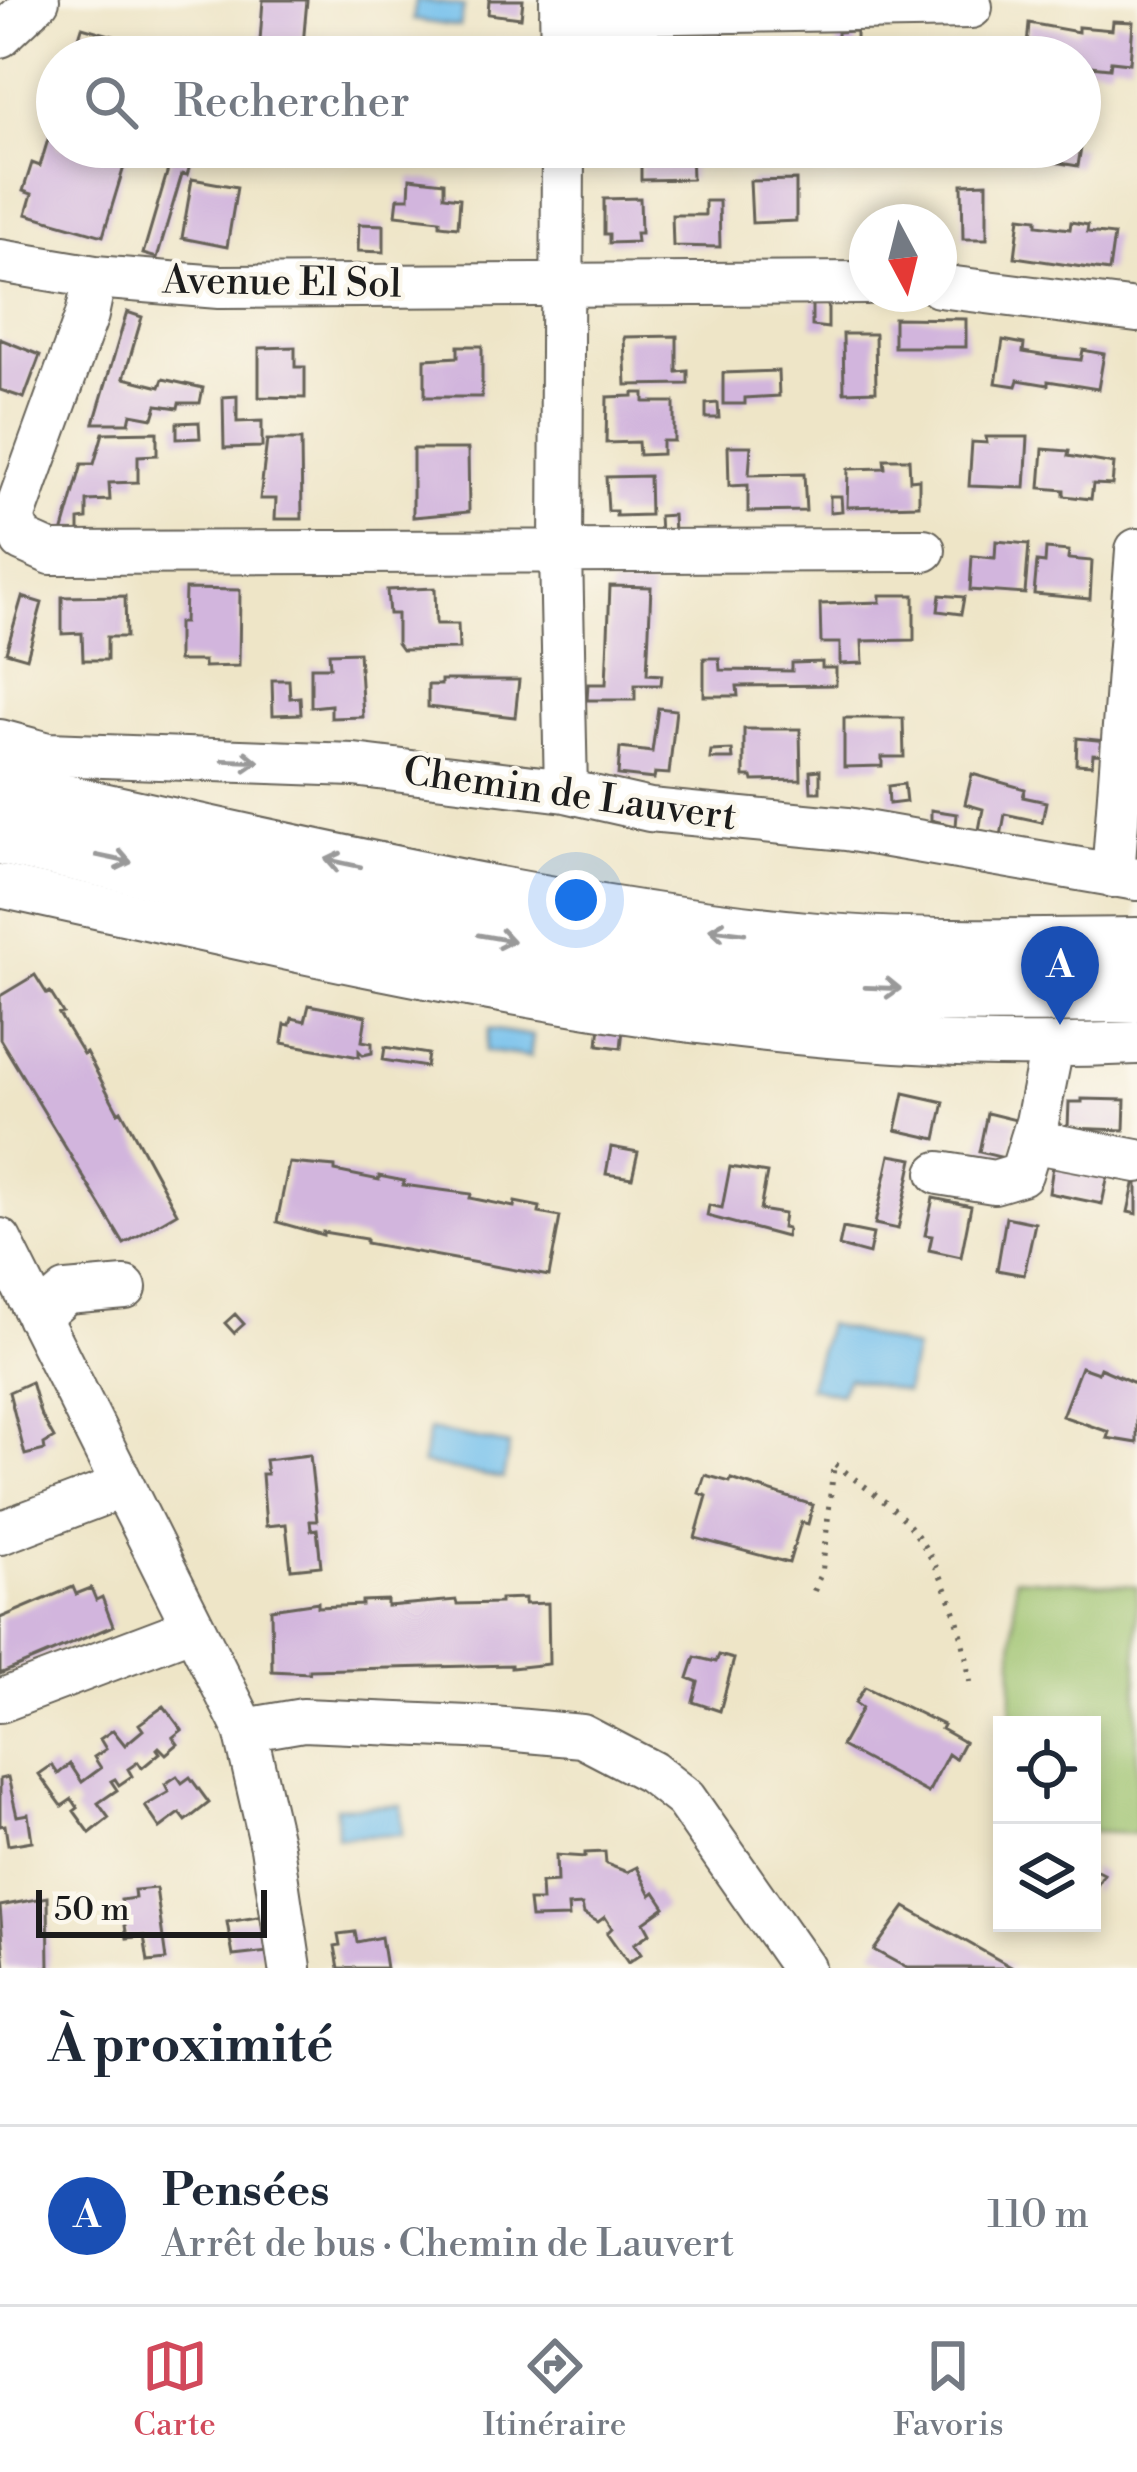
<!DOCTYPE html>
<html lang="fr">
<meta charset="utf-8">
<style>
body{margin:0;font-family:"Libre Bodoni",serif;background:#f2f2f3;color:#1f2937}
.controls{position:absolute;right:36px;bottom:36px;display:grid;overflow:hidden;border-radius:0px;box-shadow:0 6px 18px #0003}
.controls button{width:108px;height:108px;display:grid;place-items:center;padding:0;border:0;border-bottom:3px solid #e0e1e3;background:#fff;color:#1f2937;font:60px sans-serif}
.compass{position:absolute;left:849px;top:204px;width:108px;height:108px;border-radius:50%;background:#fff;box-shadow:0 6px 18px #0003;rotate:173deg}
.scale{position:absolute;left:36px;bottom:30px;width:231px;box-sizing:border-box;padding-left:12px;border:6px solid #1c1c1c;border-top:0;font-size:33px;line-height:42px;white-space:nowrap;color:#1c1c1c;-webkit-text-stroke:9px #fbf7ec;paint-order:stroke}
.you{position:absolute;left:576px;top:900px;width:42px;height:42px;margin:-30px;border:9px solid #fff;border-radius:50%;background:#1a73e8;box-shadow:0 0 0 18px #1a73e833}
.badge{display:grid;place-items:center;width:78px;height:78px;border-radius:50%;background:#d1495b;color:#fff;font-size:39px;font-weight:700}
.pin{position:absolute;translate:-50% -99px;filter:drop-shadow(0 3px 6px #0008)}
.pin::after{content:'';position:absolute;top:63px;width:42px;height:36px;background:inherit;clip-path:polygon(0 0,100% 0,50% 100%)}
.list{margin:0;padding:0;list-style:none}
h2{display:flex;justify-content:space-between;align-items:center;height:156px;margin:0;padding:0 48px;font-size:51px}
h2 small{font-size:39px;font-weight:400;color:#747a83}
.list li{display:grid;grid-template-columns:78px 1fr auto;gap:36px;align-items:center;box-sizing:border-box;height:180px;padding:0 48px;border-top:3px solid #e0e1e3}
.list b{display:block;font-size:45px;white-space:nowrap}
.list p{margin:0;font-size:39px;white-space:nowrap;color:#747a83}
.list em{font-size:39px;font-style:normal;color:#747a83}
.icon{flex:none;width:66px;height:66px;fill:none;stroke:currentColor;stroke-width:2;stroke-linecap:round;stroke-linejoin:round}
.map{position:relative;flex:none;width:1137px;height:1968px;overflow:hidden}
.search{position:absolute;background:#fff;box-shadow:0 6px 18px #0003;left:36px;right:36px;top:36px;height:132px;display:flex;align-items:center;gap:30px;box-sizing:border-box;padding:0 42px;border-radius:66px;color:#747a83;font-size:45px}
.sheet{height:336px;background:#fff}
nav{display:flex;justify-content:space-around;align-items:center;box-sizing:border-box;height:168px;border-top:3px solid #e0e1e3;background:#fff;font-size:33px;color:#747a83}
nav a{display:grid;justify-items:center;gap:6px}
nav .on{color:#d1495b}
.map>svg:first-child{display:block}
.green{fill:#9bc16c;stroke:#5c6e44;stroke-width:3}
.water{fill:#72bfec;stroke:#476e84;stroke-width:3}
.building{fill:#d2b5dd}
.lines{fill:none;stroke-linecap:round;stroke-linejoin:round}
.minor-casing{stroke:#666258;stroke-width:46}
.highway-casing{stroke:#666258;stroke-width:64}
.path{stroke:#666258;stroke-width:6;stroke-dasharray:3 9;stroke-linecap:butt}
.minor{stroke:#fff;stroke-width:42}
.highway{stroke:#fff;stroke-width:60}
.oneway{stroke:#999}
.labels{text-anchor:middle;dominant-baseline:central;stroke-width:9;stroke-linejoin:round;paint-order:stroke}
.street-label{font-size:39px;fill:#1c1c1c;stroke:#fbf7ec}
</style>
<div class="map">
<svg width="1137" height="1968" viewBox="0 0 1137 1968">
<rect width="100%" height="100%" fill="#fbf7ec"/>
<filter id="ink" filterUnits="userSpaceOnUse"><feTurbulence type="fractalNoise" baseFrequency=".00833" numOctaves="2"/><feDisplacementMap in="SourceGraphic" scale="24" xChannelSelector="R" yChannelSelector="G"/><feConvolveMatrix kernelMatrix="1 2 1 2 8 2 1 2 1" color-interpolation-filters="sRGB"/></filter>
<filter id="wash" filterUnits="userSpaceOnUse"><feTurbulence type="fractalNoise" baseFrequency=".004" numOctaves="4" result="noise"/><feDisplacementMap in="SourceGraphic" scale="48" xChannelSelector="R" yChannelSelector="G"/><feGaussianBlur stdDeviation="2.7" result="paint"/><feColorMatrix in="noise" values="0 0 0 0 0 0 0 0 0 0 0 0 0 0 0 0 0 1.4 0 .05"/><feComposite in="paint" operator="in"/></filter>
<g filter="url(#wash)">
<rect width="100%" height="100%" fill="#eee5c7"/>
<path class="green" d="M1015,1578l122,8v248l-45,-2v-107h-81z"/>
<path class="water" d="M416,0l48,6 -4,21 -47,-7z
M489,1029l44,7 -3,21 -45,-6z
M827,1324l88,25 -10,43 -57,-14 -8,16 -31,-7z
M429,1430l80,15 -6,34 -81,-15z
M401,1805l1,30 -65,2 -1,-30z"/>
<g id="blocks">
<path class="building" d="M263,0h44l-4,45 -43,-4z
M489,0h34l-2,18 -33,-4z
M1113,21l20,1 -3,41 -19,-2 -1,7 -30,-3v-8h-54l3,-34 49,9v-5l34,3z
M82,27l77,22 -2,8h-84z
M856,31v26h-18l-1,-25z
M723,32v19h-16v-18z
M754,44h45l1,13h-47z
M878,50h19l1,7h-20z
M643,51v6h-41v-5z
M56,113l1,34h73l-27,89 -77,-22 6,-20 -9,-3 9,-28 8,3z
M175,147h20l-3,12 -19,-6z
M670,147l21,3 1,29 -51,1v-30z
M1031,147h50l-3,19 -48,-8z
M172,156l19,6 -4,13 -5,-1 -25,84 -14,-4z
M410,178l34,4v14l16,2 -2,29 -18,-2v-5l-44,-5 2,-17h11z
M192,179l45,8 -10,60 -45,-9z
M796,180v41l-44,2 -2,-42z
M987,183v56h-24l-1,-55z
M640,198l1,35h-5l1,9 -28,1v-9h-5v-35z
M705,201h14l1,46 -47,-1 -1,-31h33z
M1020,217l17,2v6l33,4 1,-7 17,3 -1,7 27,3 -5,36 -94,-14z
M359,224l25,1v27l-26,-1z
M812,301h16v27l-16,-2z
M127,312l15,5 -18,61 36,9 3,-8 40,9 -3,15h-21l-1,5 -21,-3 -4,13 -22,-4 -2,9h-35z
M894,318l72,1v28h-72z
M843,334h32l1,57 -32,1z
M677,336v36l11,-1v13l-62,1 -2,-48z
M0,339l40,16 -16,43 -24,-8z
M1003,340l21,4 -1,8 30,5 28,3 2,-10 21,4 -6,35 -50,-8v4l-30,-5 -2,6 -20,-3z
M458,346h24v51h-57v-38l33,-2z
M295,347v20h10v31l-46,-1v-49z
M778,371l1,25 -34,2v6h-22v-31z
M633,393h11v9h30v39h-12v13l-23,1 -1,-13 -32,1 1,-46 26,-1z
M237,396v26l25,-1v26l-38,1 -1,-51z
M718,403l1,15h-13v-14z
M199,422l1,16 -23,1v-16z
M157,432v23l-19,1v26l-29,1 1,17 -23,1v18l-8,1v16l-18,1 21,-73h12l9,-31z
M986,437h42l-3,51 -56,-2 3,-44 15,1z
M267,440h34l1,79h-27l1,-20h-16z
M728,446h23l-2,29 55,-1 2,37 -58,1v-27l-19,1z
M413,449h55l1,63 -56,5z
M1043,449l26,2 -1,5 46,8 -2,21 -19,-1 -2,15 -27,-3v-6l-24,-2z
M884,459h25l1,21 9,-1v26l-72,2 1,-38 37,-1z
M649,476l1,39 -34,1v-5h-8l-2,-34z
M830,496h11l1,15 -12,1z
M673,515l1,18h-14l-1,-17z
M996,541l33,3 -4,50 -55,-4 2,-34 23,2z
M1046,549l23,2 -1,8 24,2 -2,38 -56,-5 3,-32 8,1z
M610,586l41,1 -4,87 15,1 -1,10h-26v15h-48l1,-16h18z
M435,588l1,36h22l1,25 -57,1 -5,-7v-29h-8l-2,-24z
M185,589l55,1 -1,76 -35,1v-6h-26v-38h6z
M880,595h34v45l-52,1 1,22 -23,1v-21h-19l-1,-39 60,-2z
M940,595l24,2 -3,17 -23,-3z
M125,596l1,41h-19v23h-24l-1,-27 -20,1v-37z
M22,597l20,6 -15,55 -21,-6z
M359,652l4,65 -32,1v-13l-20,2v-40h19l-1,-14z
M704,658h15l1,12 72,1v-8l30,-1v6h14v17l-99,1 1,10h-34z
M272,680h17l1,18 10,-1 1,17 -28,1z
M441,680h78l-4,37 -87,-10v-22h13z
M658,708l18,2 -7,64 -14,-1 -1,6 -36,-4 2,-27 32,4z
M844,718h59l1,39h-22v9l-38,1z
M744,729h56l1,51 -48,1 -1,-4h-8z
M1077,738l30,3v14l-14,-1 -1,11 -16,-1z
M732,750l1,9h-23l1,-8z
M820,770v22h-9l-1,-21z
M972,774l53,15 -2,8 23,5 -4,20 -37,-8 -4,22 -22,-6 4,-21 -18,-5z
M904,784l2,18 -17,2 -1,-18z
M931,810l26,4 -1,12 -25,-6z
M35,975l12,19 3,-2 13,21 -4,1 24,40 3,-2 32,60 3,-2 56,103 -53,31 -124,-205v-43z
M309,1005l57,11 -4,25 10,2v10l-9,2 -4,-4v6l-77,-14 3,-19 5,1 2,-7 13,3z
M600,1024l23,5 -2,19 -23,-3z
M385,1047l43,7 -2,13 -43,-7z
M904,1093l40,9 -8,37 -40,-9z
M1082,1099l43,1 -1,30 -56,-2 1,-26h13z
M987,1113l29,7 -8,39 -29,-7z
M611,1147l27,5 -6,26 -26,-4z
M890,1155l23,4 -15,70 -23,-5z
M289,1163l46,4v4l44,9v-4l25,5 -1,4 68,9 -1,4 44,9 1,-5 25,5 -1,6 21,4 -11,59 -183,-33v-4l-43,-7v3l-46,-13z
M1053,1166l55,9 -6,29 -53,-11z
M730,1167l37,6 -7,37 24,4 -2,14 5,1 -1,8 -79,-21 2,-11 13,3z
M1135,1180h2v34l-9,-2z
M933,1198l38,8 -10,51 -32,-7 3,-14 -7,-1z
M1006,1217l29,6 -11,52 -27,-5z
M843,1228l30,6 -4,20 -30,-8z
M235,1314l9,10 -10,9 -9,-10z
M1081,1367l17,6 2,-5 37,16v59l-30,-5 2,-6 -47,-16z
M31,1382l9,31 14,25 -10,6 1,6 -20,5 -16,-63z
M310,1455l7,66h-7l1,9 6,-1 4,37 -30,3 -5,-45 -20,2 -4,-52h5l-2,-14z
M705,1475l25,7 1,-3 82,26 -5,19 -7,-2 -12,41 -94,-25 12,-42 -8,-3z
M73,1587l3,7 15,-6 5,12 6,-3 11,29 -113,48v-56z
M525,1598v6l23,-1 1,61 -38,4v-3l-202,5v3l-37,-2 -1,-62 47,-7v5l44,-2v-4l25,-1v6l69,-6 1,4 43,-1v-4z
M719,1655l15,4 -14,52 -27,-9 5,-20 -10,-4 7,-21 21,5z
M865,1687l78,38 -2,4 23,13 -9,17 -7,-5 -20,39 -87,-47 21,-38 -7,-5z
M164,1706l18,24 -9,7 5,7 -12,10 -7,-7 -2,2 3,4 -18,15 -4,-6 -10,7 4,7 -13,9 -4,-6 -4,2 6,9 -19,13 11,15 -19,15 -16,-22 4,-3 -6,-9 -10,7 -23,-32 13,-9 6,9 12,-10 12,18 19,-14 -7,-11 12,-8 -6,-10 13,-9 12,15 18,-15 -4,-6z
M177,1776l5,7 8,-6 19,26 -23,18 -6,-8 -20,15 -15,-22 24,-14 -4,-8z
M8,1777l9,39 11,-2 4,27 -24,4 -3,-20 -5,1v-47z
M605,1852l1,12 21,8 10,-5 14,28 4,-3 10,15 -21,15 6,11 -16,11 7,10 -13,9 -21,-30 5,-5 -7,-11 -7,5 -14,-8 -2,-9 -14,1 1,11 -38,1 -2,-17h13l-1,-18 16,-1 -1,-27 29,2v-4z
M1092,1868l12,6 -12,20z
M156,1888l10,72 -18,2 -4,-26 -17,2 -6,-38 14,-2 -1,-8z
M48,1897l1,71h-44l-5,-62z
M905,1907l108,61h-106l-33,-18z
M264,1916l5,36 -36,4 -6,-34z
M355,1932l2,10 24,-5 5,31h-47l-4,-22 5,-1 -2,-11z"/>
</g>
</g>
<g filter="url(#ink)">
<use href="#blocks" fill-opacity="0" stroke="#666258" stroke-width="3"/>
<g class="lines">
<defs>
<path id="minor" d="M561,0l1,57
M561,14l410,-7
M0,36l38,-36
M563,147l-2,406 5,238
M0,261l95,16 124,10 648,-4
M95,277l-8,38 -74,204 9,21 29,13 873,-3
M939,286l198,25
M0,741l48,13 306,11 212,26 84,19 197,19 290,50
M1113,876l24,-326
M0,886c374,81 752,176 1137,157
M1031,1141l106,20
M939,1173l55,9 27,-8 16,-52 15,-75
M0,1240l245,490 27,117 18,121
M38,1317l28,-24 59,-5
M0,1533l121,-46
M0,1701l193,-73
M245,1730l58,-10 190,8 89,8 69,36 34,27 118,169"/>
<path id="highway" d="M0,791c270,57 542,127 817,152 106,9 214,6 320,5
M0,834c270,59 542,127 817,152 106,10 214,6 320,6"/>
</defs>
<use href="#minor" class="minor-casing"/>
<use href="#highway" class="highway-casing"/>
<path class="path" d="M814,1591l8,-21 12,-107c23,19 54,38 74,61 35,42 56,104 62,158"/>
<use href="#minor" class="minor"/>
<use href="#highway" class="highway"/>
</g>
<defs><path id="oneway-shaft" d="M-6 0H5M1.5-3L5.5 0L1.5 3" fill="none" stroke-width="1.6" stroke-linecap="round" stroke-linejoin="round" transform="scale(3)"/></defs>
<g class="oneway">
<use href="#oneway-shaft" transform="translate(241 761) rotate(2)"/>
<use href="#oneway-shaft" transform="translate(114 859) rotate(12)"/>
<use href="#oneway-shaft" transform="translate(343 863) rotate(-168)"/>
<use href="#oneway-shaft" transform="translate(727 931) rotate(-173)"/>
<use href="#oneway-shaft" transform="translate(496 938) rotate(10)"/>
<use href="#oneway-shaft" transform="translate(883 988) rotate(2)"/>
</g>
</g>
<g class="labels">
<g class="street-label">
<text transform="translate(282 283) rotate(1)">Avenue El Sol</text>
<text transform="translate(570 795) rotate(8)">Chemin de Lauvert</text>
</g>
</g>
</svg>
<div class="controls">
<button><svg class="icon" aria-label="locate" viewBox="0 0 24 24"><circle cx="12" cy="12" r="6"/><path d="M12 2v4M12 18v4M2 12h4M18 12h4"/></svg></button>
<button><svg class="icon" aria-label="layers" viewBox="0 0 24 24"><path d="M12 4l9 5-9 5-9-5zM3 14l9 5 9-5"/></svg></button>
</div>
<svg class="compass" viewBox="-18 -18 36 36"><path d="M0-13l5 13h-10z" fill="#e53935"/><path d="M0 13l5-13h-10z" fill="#747a83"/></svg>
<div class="scale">50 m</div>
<div class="you"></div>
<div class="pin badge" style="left:1060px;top:1025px;background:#1a4fb4">A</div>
<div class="search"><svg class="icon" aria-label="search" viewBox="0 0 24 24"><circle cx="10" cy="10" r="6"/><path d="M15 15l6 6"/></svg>Rechercher</div>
</div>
<section class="sheet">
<h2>À proximité<small></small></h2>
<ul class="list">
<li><span class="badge" style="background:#1a4fb4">A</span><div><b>Pensées</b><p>Arrêt de bus · Chemin de Lauvert</p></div><em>110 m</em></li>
</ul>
</section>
<nav>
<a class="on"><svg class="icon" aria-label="map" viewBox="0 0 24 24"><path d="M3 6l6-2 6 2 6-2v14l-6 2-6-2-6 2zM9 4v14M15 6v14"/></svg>Carte</a>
<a><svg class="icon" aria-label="directions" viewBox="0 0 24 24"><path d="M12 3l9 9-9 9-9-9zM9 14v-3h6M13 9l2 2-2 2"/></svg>Itinéraire</a>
<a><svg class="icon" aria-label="saved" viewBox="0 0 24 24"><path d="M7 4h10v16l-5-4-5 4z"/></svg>Favoris</a>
</nav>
